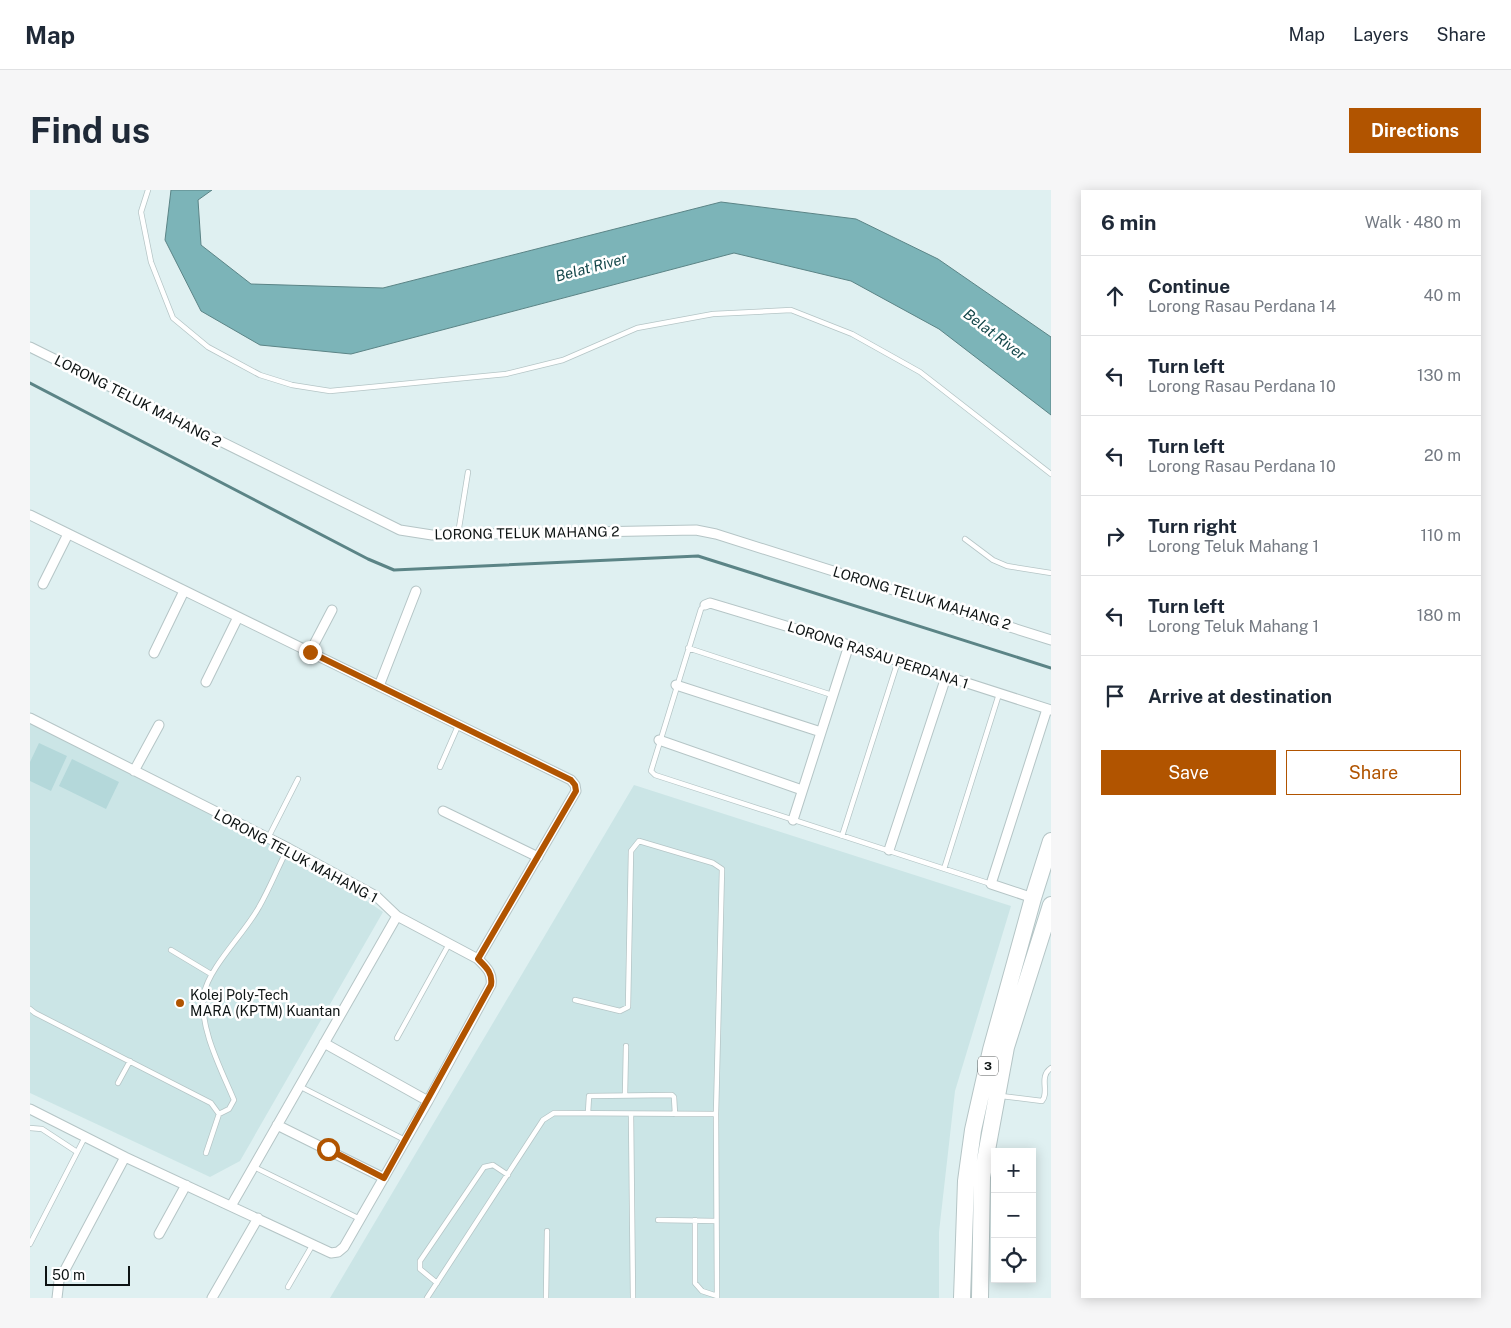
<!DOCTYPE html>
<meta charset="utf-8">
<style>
body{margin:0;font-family:"Public Sans",sans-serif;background:#f6f6f7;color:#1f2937}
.controls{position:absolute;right:15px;bottom:15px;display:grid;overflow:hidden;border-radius:0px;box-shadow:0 2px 12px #0003}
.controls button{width:45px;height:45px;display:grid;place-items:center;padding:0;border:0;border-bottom:1px solid #e0e1e3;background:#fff;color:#1f2937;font:25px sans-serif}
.scale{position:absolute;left:15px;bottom:12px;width:85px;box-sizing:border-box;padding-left:5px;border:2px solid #0d1313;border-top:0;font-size:14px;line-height:18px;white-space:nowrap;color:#0d1313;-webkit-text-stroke:4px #fff;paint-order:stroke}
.stop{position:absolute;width:15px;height:15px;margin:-11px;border:4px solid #b15400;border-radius:50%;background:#fff}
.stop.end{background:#b15400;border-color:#fff;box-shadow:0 1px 5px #0008}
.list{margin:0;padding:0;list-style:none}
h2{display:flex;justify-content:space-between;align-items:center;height:65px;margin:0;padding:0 20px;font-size:21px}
h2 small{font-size:16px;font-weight:400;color:#747a83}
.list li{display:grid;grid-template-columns:32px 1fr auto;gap:15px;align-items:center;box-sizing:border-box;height:80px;padding:0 20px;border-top:1px solid #e0e1e3}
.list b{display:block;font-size:19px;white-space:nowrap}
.list p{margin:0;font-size:16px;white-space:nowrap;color:#747a83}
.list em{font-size:16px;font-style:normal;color:#747a83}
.actions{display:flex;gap:10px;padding:15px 20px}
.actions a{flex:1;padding:11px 0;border:1px solid #b15400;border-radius:0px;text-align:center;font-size:18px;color:#b15400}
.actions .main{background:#b15400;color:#fff}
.icon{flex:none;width:28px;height:28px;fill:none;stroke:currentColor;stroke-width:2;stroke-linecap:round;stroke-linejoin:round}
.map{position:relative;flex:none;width:1021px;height:1108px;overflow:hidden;border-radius:0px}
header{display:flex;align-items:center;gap:30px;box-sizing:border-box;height:70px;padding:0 25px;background:#fff;border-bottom:1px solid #e0e1e3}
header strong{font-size:24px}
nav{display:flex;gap:28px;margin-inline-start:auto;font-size:18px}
.intro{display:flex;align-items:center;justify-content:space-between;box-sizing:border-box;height:120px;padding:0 30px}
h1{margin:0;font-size:35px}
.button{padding:12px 22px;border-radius:0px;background:#b15400;color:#fff;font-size:18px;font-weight:700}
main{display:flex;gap:30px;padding:0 30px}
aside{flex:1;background:#fff;border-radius:0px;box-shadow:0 2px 12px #0003}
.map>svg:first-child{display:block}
.built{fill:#cbe5e6}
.green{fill:#b4d8da}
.water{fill:#7cb4b8;stroke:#5b8486}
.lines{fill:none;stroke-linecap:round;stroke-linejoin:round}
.stream{stroke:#5b8486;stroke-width:3}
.lane-casing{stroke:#b5c5c6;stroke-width:6}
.street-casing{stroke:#b5c5c6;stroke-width:11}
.highway-casing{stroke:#b5c5c6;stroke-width:18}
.lane{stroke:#fff;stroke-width:4.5}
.street{stroke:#fff;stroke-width:9}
.highway{stroke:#fff;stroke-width:16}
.route{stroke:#b15400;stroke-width:6}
.poi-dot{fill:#b15400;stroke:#fff;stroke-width:2}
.labels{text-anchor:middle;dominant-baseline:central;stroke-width:5;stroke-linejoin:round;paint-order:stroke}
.shield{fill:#fff;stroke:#565a5a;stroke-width:1}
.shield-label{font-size:12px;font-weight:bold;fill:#0d1313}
.street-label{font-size:14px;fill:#0d1313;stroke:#fff}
.poi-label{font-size:14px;fill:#0d1313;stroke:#fff;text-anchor:start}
.water-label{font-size:15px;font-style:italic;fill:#15484b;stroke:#fff}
</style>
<header>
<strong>Map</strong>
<nav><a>Map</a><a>Layers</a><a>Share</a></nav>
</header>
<div class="intro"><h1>Find us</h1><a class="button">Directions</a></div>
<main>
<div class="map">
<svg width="1021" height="1108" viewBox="0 0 1021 1108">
<rect width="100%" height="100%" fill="#dff0f1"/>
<path class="built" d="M0,532l282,142 71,48 -143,249 -30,16 -180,-84z
M604,595l377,121 -56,185 -16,141v66h-609z"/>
<path class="green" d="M9,553l28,13 -16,35 -21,-10v-19z
M42,569l47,23 -13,27 -47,-23z"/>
<path class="water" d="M141,0h41l-14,10 3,45 50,39 132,4 338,-86 135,17 82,40 113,78v78l-112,-86 -88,-48 -117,-28 -383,101 -91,-9 -59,-34 -36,-71z"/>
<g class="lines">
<path class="stream" d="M0,193l338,176 26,11 304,-14 353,112"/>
<defs>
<path id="lane" d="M118,0l-7,22 10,50 22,56 35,29 52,28 32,10 38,6 176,-17 57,-14 74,-32 76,-14 78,-4 61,24 68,38 131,102
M428,344l10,-62
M935,349l28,21 14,6 44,7
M675,415l-4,4 -50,162 4,4 336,109
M658,458l144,47
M410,577l18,-41
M812,646l56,-175
M238,648l30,-59
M914,679l55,-175
M141,760l40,24
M545,810l45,11 8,-4 3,-156 8,-10 74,22 9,6 -6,245
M0,819l5,4 176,90 8,11 -13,39
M367,848l52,-94
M88,893l12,-22
M269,896l106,54
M595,905l1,-49
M971,906l41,5c8,-9 -4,-24 9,-33
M558,923l1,-17 83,-1 2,2 1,17
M189,924l10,-5 5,-9c-12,-29 -36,-74 -30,-106 5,-27 41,-61 55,-87 11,-19 19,-40 29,-59
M601,924l2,184
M0,938l12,1 35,23
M224,977l106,52
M628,1030l58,1
M665,1030v63l7,8 15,5
M0,1054l55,-107
M407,1093l-17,-14v-8l64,-94 9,-2 15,10
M258,1097l25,-43
M397,1108l116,-178 11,-7 162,1 1,184
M516,1108l1,-67"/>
<path id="street" d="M0,157l370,183 32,5 264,-5 20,4 335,106
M0,325l541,265 4,5 1,6 -98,168
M13,394l25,-50
M675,415l5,-2 139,42 202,65
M280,462l22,-42
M124,463l30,-62
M176,492l32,-65
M646,495l145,47
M349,496l37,-95
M0,528l258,130 88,48 21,20 81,43c8,8 15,14 13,26l-63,116 -84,146 -6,5 -7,1 -206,-96 -95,-48
M629,550l143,50
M104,581l25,-46
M413,621l95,46
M763,630l56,-175
M859,660l57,-173
M1003,708l-42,-14 56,-175
M294,853l104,58
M247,935l107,53
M201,1016l166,-290
M129,1044l27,-49
M27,1108l2,-17 66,-124
M182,1108l46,-80"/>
<path id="highway" d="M932,1108l4,-117 7,-51 18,-80 42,-152 18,-57
M950,1108l2,-121 24,-130 45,-142"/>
</defs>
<use href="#lane" class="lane-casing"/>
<use href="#street" class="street-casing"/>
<use href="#highway" class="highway-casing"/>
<use href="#lane" class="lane"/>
<use href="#street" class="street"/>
<use href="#highway" class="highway"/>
</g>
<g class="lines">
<path class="route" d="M280,462l261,128 4,5 1,6 -98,168c8,8 15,14 13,26l-107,193 -56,-29"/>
</g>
<circle class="poi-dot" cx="150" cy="813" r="5"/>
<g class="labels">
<rect class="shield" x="948" y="866.5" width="20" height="19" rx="4"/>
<g class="shield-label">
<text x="958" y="876">3</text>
</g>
<g class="street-label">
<text transform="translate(108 211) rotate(27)">LORONG TELUK MAHANG 2</text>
<text transform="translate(497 343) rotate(-1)">LORONG TELUK MAHANG 2</text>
<text transform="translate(892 408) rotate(17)">LORONG TELUK MAHANG 2</text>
<text transform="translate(848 465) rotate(18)">LORONG RASAU PERDANA 1</text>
<text transform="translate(266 666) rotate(28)">LORONG TELUK MAHANG 1</text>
</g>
<g class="poi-label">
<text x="160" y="805">Kolej Poly-Tech<tspan x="160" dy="16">MARA (KPTM) Kuantan</tspan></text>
</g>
<g class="water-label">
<text transform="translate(561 77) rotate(-15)">Belat River</text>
<text transform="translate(965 144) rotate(37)">Belat River</text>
</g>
</g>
</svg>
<div class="controls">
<button>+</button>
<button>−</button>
<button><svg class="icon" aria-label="locate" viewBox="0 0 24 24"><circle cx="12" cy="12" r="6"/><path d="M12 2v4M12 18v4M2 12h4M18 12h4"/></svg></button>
</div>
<div class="scale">50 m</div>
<div class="stop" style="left:298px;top:959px"></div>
<div class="stop end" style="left:280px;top:462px"></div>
</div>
<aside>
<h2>6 min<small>Walk · 480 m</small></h2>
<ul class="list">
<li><svg class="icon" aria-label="ahead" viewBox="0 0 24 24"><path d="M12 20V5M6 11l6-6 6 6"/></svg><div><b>Continue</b><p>Lorong Rasau Perdana 14</p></div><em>40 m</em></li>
<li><svg class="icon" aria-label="left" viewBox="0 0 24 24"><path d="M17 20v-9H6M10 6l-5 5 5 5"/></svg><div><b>Turn left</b><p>Lorong Rasau Perdana 10</p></div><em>130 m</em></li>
<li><svg class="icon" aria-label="left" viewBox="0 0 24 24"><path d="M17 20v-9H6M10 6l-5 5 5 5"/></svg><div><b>Turn left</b><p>Lorong Rasau Perdana 10</p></div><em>20 m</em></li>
<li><svg class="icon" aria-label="right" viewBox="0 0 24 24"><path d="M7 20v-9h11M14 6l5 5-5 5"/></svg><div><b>Turn right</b><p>Lorong Teluk Mahang 1</p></div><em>110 m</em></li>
<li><svg class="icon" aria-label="left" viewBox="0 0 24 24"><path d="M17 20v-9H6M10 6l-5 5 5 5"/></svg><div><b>Turn left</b><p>Lorong Teluk Mahang 1</p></div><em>180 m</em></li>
<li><svg class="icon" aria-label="arrive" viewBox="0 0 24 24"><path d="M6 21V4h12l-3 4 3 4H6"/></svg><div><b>Arrive at destination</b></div></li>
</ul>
<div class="actions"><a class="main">Save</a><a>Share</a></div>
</aside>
</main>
